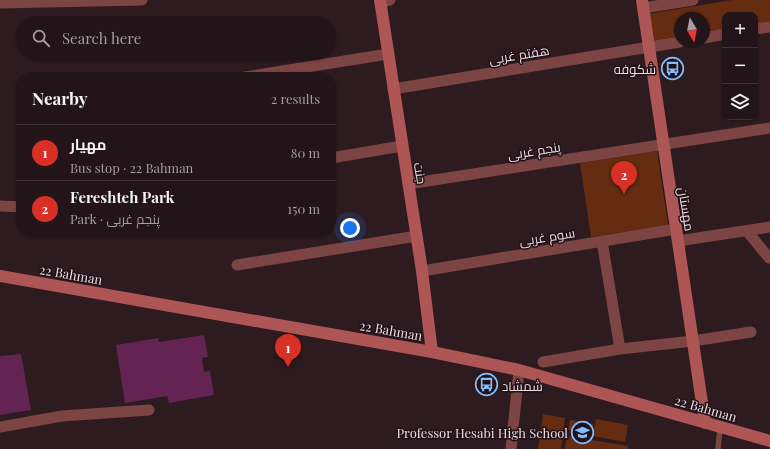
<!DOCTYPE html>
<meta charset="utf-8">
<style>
body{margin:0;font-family:"Playfair Display",Cairo,serif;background:#2a1d21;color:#f1f3f6}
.controls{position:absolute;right:12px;top:12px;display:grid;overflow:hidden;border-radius:8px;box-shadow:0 1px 3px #0004}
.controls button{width:36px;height:36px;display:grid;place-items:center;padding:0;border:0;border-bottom:1px solid #3f3337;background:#221418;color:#f1f3f6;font:20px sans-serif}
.compass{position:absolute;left:674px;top:12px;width:36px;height:36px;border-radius:50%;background:#221418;box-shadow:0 1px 3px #0004;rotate:170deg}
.you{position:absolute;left:350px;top:228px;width:14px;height:14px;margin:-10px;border:3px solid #fff;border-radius:50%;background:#1a73e8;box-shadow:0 0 0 6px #1a73e833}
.badge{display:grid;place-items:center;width:26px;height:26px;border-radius:50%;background:#d93025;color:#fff;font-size:13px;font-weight:700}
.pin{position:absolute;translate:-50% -33px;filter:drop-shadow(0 1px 2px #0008)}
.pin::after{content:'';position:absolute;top:21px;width:14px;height:12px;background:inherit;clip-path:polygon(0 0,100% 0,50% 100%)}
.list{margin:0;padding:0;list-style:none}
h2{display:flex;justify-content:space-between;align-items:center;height:52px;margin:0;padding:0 16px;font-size:17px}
h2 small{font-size:13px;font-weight:400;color:#a29ea2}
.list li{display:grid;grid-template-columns:26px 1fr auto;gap:12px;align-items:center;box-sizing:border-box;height:56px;padding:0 16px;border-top:1px solid #3f3337}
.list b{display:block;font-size:15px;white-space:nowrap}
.list p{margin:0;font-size:13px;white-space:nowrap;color:#a29ea2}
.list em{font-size:13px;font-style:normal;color:#a29ea2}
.icon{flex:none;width:22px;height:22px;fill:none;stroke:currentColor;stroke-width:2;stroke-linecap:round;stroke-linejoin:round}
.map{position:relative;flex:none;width:770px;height:449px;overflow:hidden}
.search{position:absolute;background:#221418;box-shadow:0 1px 3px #0004;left:16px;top:16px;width:320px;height:44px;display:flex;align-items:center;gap:10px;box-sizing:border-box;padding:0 14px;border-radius:22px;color:#a29ea2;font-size:15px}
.panel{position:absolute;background:#221418;box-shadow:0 1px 3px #0004;left:16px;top:72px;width:320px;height:164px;border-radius:16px}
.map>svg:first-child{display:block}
.green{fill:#652c11}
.building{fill:#632453}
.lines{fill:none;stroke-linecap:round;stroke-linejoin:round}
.lane{stroke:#7c4443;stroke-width:5.5}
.street{stroke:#7c4443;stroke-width:11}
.secondary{stroke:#ae5655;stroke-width:12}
.labels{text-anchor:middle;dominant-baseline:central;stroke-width:3;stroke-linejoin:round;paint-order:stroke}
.street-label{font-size:13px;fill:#ebdde1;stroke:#231117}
.poi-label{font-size:13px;fill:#ebdde1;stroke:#231117;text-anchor:end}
</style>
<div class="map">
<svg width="770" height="449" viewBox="0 0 770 449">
<rect width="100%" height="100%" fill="#2d1b20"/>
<path class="green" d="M732,0h38v21l-15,3v-9h-30v14l-21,3v-14h-24v18l-28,5 -4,-27z
M657,151l11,74 -77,12 -11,-74z
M543,414l22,4 -4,31h-23z
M596,419l32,6 -3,17 -32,-6z
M570,420l23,4 -2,11 -23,-5z
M567,436l61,10v3h-63z"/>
<path class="building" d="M204,335l4,22 -6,1 2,14 6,-1 4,24 -45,8 -2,-7 -42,7 -9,-58 42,-7 1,4z
M21,354l10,56 -31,5v-59z"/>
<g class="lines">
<path class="lane" d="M718,449l2,-22"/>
<path class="street" d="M380,2l10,-2
M0,3l142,-3
M643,8l50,-8
M755,29l15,-2
M704,38l21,-4
M245,77l143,-23
M393,89l287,-47
M331,158l71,-12
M408,184l362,-56
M0,206l21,1
M747,231l22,27h1
M602,241l18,108
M678,241l92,-14
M237,265l180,-29
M422,271l254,-42
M543,362l77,-13 73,-8 58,-9
M0,427l62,-11 87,-6
M511,449l8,-79"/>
<path class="secondary" d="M380,0l42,271 10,81
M642,0l63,423
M0,276l432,76 87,18 251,71"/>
</g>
<defs>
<symbol id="bus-ring" viewBox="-11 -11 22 22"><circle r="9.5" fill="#231117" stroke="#84bcfb" stroke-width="1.5"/><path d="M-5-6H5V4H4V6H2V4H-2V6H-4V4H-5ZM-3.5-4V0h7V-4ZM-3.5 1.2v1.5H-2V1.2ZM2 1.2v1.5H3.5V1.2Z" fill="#84bcfb"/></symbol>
<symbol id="school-ring" viewBox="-11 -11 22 22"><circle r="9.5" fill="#231117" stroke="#84bcfb" stroke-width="1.5"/><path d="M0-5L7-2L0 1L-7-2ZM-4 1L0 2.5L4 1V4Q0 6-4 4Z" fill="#84bcfb"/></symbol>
</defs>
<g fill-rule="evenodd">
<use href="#bus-ring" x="660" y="56" width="25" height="25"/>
<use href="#bus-ring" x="474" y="372" width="25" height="25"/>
<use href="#school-ring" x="570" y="420" width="25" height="25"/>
</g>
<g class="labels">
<g class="street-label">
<text transform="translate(519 54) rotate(-9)">هفتم غربی</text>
<text transform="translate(534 150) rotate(-9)">پنجم غربی</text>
<text transform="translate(421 173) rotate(81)">جنت</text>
<text transform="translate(687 209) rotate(81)">مهستان</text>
<text transform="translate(547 236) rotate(-9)">سوم غربی</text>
<text transform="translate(71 274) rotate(10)">22 Bahman</text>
<text transform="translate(391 330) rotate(10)">22 Bahman</text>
<text transform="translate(706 408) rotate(16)">22 Bahman</text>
</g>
<g class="poi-label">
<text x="656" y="68">شکوفه</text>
<text x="502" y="385" text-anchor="start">شمشاد</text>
<text x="568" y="432">Professor Hesabi High School</text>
</g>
</g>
</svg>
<div class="controls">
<button>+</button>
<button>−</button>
<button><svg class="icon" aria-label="layers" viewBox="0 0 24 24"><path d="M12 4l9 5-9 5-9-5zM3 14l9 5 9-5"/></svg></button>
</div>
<svg class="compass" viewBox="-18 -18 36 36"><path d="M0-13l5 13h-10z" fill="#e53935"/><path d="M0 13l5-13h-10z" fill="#a29ea2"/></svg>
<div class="you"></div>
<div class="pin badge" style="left:288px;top:367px">1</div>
<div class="pin badge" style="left:624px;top:194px">2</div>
<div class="search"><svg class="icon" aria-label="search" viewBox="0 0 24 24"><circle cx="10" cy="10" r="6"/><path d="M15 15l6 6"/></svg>Search here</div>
<section class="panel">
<h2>Nearby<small>2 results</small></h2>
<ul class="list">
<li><span class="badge">1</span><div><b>مهیار</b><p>Bus stop · 22 Bahman</p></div><em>80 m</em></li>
<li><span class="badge">2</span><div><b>Fereshteh Park</b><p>Park · پنجم غربی</p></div><em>150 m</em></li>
</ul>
</section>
</div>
